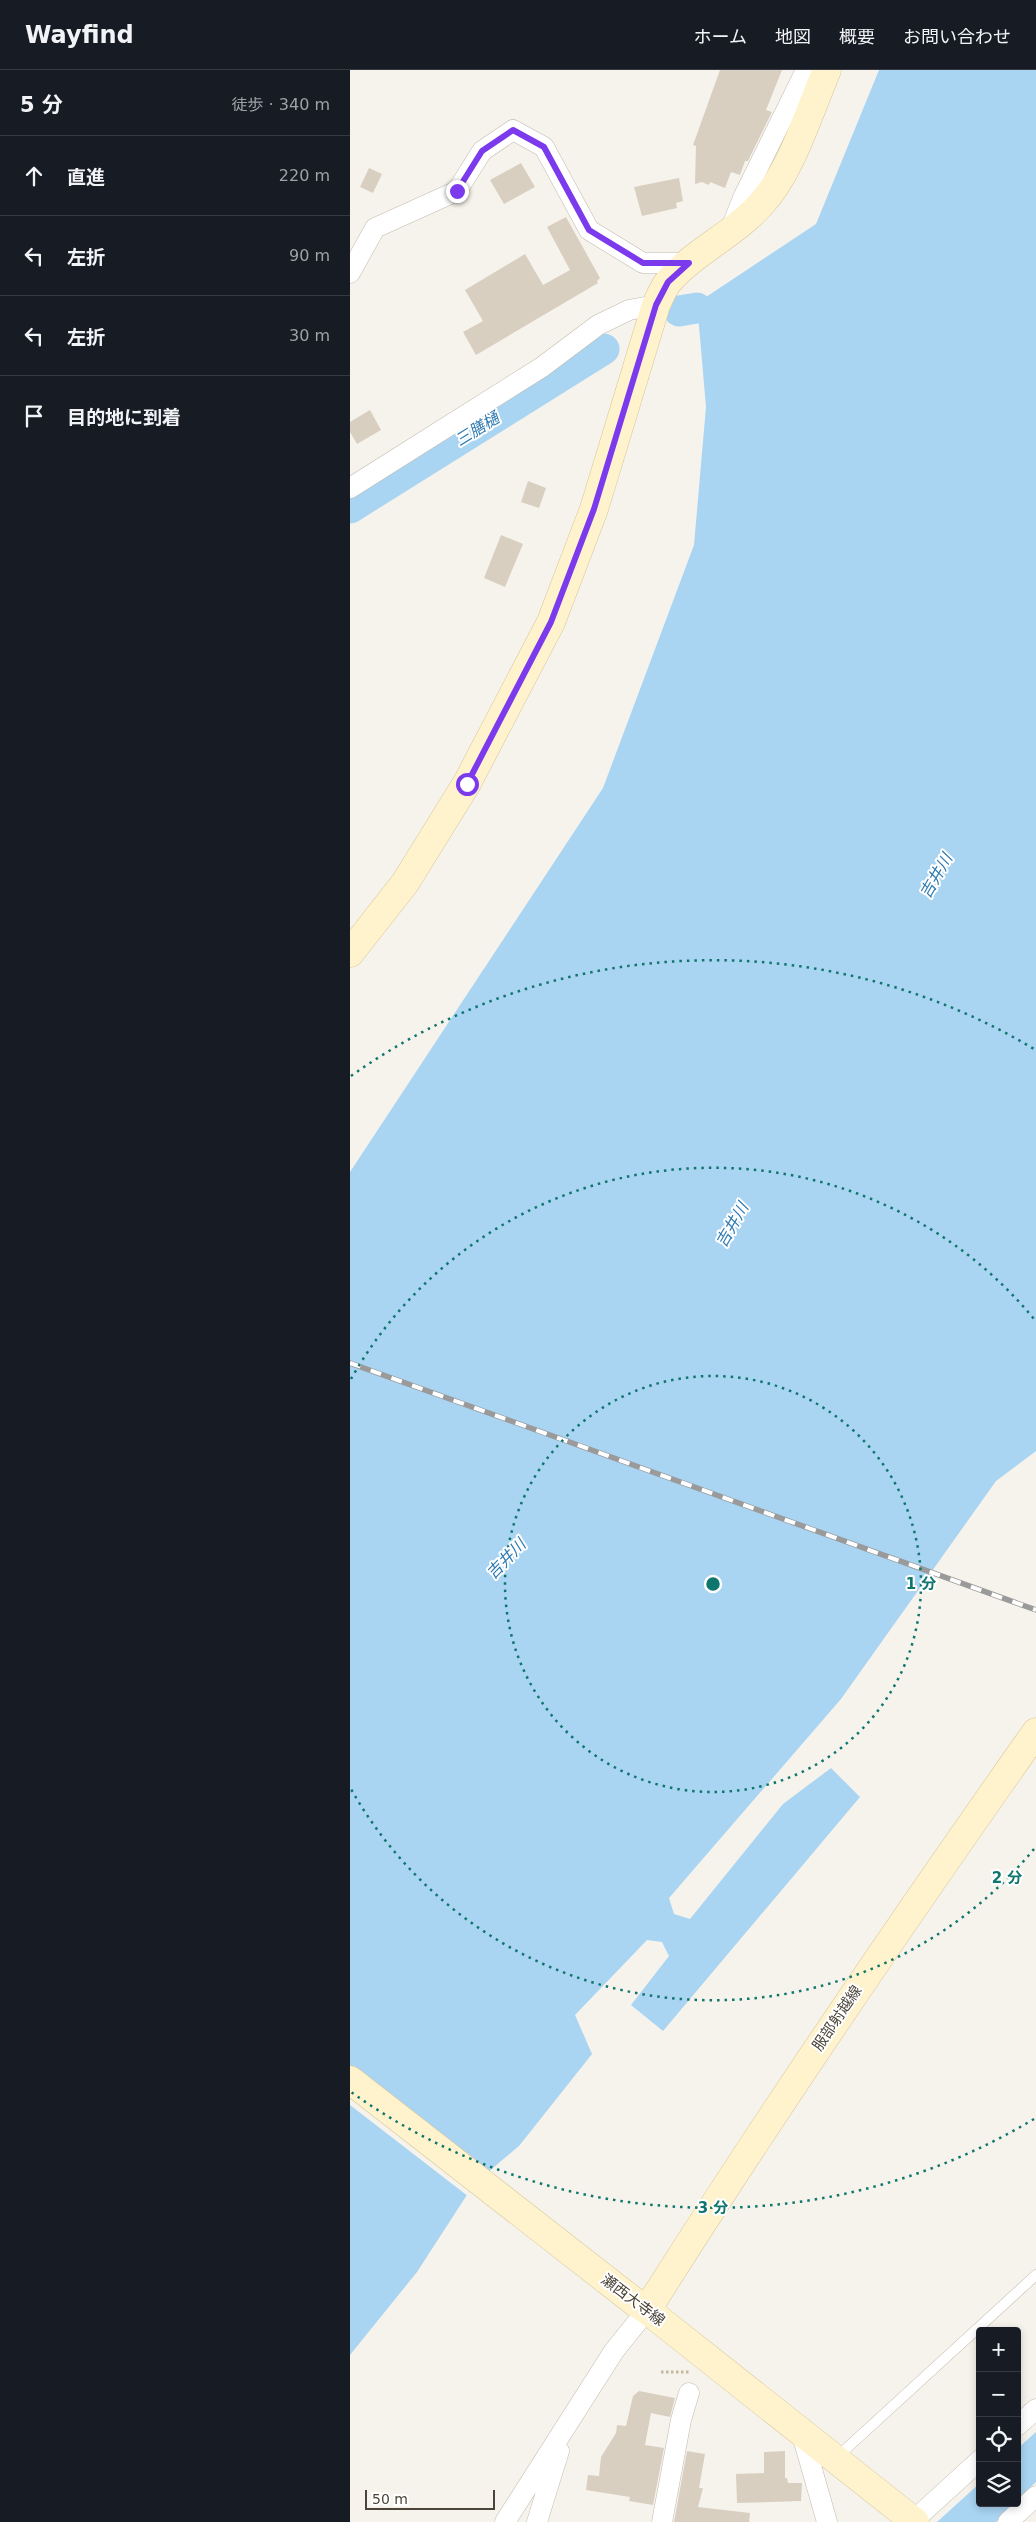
<!DOCTYPE html>
<html lang="ja">
<meta charset="utf-8">
<style>
body{margin:0;font-family:"DejaVu Sans","Noto Sans JP",sans-serif;background:#242831;color:#f1f3f6}
.controls{position:absolute;right:15px;bottom:15px;display:grid;overflow:hidden;border-radius:5px;box-shadow:0 2px 8px #0003}
.controls button{width:45px;height:45px;display:grid;place-items:center;padding:0;border:0;border-bottom:1px solid #363941;background:#171b24;color:#f1f3f6;font:25px sans-serif}
.scale{position:absolute;left:15px;bottom:12px;width:130px;box-sizing:border-box;padding-left:5px;border:2px solid #4b4439;border-top:0;font-size:14px;line-height:18px;white-space:nowrap;color:#4b4439;-webkit-text-stroke:4px #fff;paint-order:stroke}
.stop{position:absolute;width:15px;height:15px;margin:-11px;border:4px solid #7c3aed;border-radius:50%;background:#fff}
.stop.end{background:#7c3aed;border-color:#fff;box-shadow:0 1px 5px #0008}
.list{margin:0;padding:0;list-style:none}
h2{display:flex;justify-content:space-between;align-items:center;height:65px;margin:0;padding:0 20px;font-size:21px}
h2 small{font-size:16px;font-weight:400;color:#9ea1a6}
.list li{display:grid;grid-template-columns:32px 1fr auto;gap:15px;align-items:center;box-sizing:border-box;height:80px;padding:0 20px;border-top:1px solid #363941}
.list b{display:block;font-size:19px;white-space:nowrap}
.list em{font-size:16px;font-style:normal;color:#9ea1a6}
.icon{flex:none;width:28px;height:28px;fill:none;stroke:currentColor;stroke-width:2;stroke-linecap:round;stroke-linejoin:round}
.map{position:relative;flex:none;width:686px;height:2452px;overflow:hidden}
header{display:flex;align-items:center;gap:30px;box-sizing:border-box;height:70px;padding:0 25px;background:#171b24;border-bottom:1px solid #363941}
header strong{font-size:24px}
nav{display:flex;gap:28px;margin-inline-start:auto;font-size:18px}
main{display:flex}
aside{flex:1;background:#171b24}
.map>svg:first-child{display:block}
.water{fill:#a9d4f2}
.pier{fill:#f6f3ec}
.lines{fill:none;stroke-linecap:round;stroke-linejoin:round}
.river{stroke:#a9d4f2;stroke-width:31}
.building{fill:#d8cfc1}
.lane-casing{stroke:#c2bbae;stroke-width:11}
.street-casing{stroke:#c2bbae;stroke-width:21}
.secondary-casing{stroke:#d6c79b;stroke-width:29}
.path{stroke:#c4b79f;stroke-width:3;stroke-dasharray:2.5 2.5;stroke-linecap:butt}
.lane{stroke:#fff;stroke-width:10}
.street{stroke:#fff;stroke-width:20}
.secondary{stroke:#fff3cd;stroke-width:28}
.rail-casing{stroke:#9a9a9a;stroke-width:5.5}
.rail{stroke:#fff;stroke-width:4;stroke-dasharray:11;stroke-linecap:butt}
.route{stroke:#7c3aed;stroke-width:6}
.ring{fill:none;stroke:#0f766e;stroke-width:2.5;stroke-dasharray:2.5 5}
.labels{text-anchor:middle;dominant-baseline:central;stroke-width:4;stroke-linejoin:round;paint-order:stroke}
.street-label{font-size:15px;fill:#4b4439;stroke:#fff}
.water-label{font-size:16px;font-style:italic;fill:#2e7ab2;stroke:#fff}
.centre{fill:#0f766e;stroke:#fff;stroke-width:2.5}
.ring-label{font-size:15px;text-anchor:middle;font-weight:bold;fill:#0f766e;stroke:#fff;stroke-width:4;stroke-linejoin:round;paint-order:stroke}
</style>
<header>
<strong>Wayfind</strong>
<nav><a>ホーム</a><a>地図</a><a>概要</a><a>お問い合わせ</a></nav>
</header>
<main>
<aside>
<h2>5 分<small>徒歩 · 340 m</small></h2>
<ul class="list">
<li><svg class="icon" aria-label="ahead" viewBox="0 0 24 24"><path d="M12 20V5M6 11l6-6 6 6"/></svg><div><b>直進</b></div><em>220 m</em></li>
<li><svg class="icon" aria-label="left" viewBox="0 0 24 24"><path d="M17 20v-9H6M10 6l-5 5 5 5"/></svg><div><b>左折</b></div><em>90 m</em></li>
<li><svg class="icon" aria-label="left" viewBox="0 0 24 24"><path d="M17 20v-9H6M10 6l-5 5 5 5"/></svg><div><b>左折</b></div><em>30 m</em></li>
<li><svg class="icon" aria-label="arrive" viewBox="0 0 24 24"><path d="M6 21V4h12l-3 4 3 4H6"/></svg><div><b>目的地に到着</b></div></li>
</ul>
</aside>
<div class="map">
<svg width="686" height="2452" viewBox="0 0 686 2452">
<rect width="100%" height="100%" fill="#f6f3ec"/>
<path class="water" d="M529,0h157v1381l-40,30 -155,218 -172,199 5,16 16,5 93,-115 48,-36 29,29 -197,234 -32,-26 38,-49 -7,-14 -15,-2 -72,75 17,39 -73,92 -45,38 -57,88 -67,83v-1183l253,-384 91,-243 12,-138 -9,-104 119,-79z
M686,2362v50l-19,18v-51z
M630,2413v20h34l-18,19h-59z"/>
<path class="pier" d="M0,1998l126,118 -7,11 -119,-92z"/>
<g class="lines">
<path class="river" d="M329,241l18,-3
M0,438l254,-159"/>
</g>
<path class="building" d="M370,0h62l-16,40 6,2 -24,49h-3l-5,14 -9,-3 -6,16 -15,-6 -1,3 -7,-3 -7,2 1,-38 -3,-1z
M171,93l14,24 -31,17 -14,-24z
M19,98l13,6 -9,19 -13,-6z
M329,108l4,23 -7,2 1,5 -35,8 -8,-29z
M216,147l34,61 -3,3 1,2 -122,72 -13,-23 20,-11 -18,-31 60,-36 18,31 27,-15 -23,-43z
M20,340l11,20 -24,14 -7,-12v-10z
M178,411l18,7 -7,20 -18,-6z
M151,465l22,9 -18,43 -21,-9z
M289,2321l36,7 -5,19 -19,-4 -6,32 19,3 -11,57 -24,-4 1,-4 -44,-7 2,-15 11,1 2,-19 15,-24 1,-8 9,1 7,-30z
M337,2381l18,3 -6,34h4l-5,19 52,6 -1,9h-75z
M435,2381v27h2l1,5h14l-1,18 -64,2 -1,-29 28,-1v-21z"/>
<g class="lines">
<defs>
<path id="lane" d="M486,2388l200,-183"/>
<path id="street" d="M380,161l13,-33 63,-128
M0,203l25,-45 82,-37 25,-40 31,-21 31,17 45,83 54,33h46
M0,418l192,-121 56,-42 31,-15 27,-5
M667,2356l19,-17
M451,2361l26,91
M563,2451l67,-61
M155,2452l109,-171 33,-41
M187,2452l22,-71
M312,2452l19,-102 8,-27
M658,2452l28,-26"/>
<path id="secondary" d="M0,883l55,-70 62,-100 84,-161 43,-113 62,-204c4,-8 7,-17 13,-24 26,-30 66,-47 93,-78 30,-33 47,-91 65,-133
M0,2010l286,223 11,7 268,212
M297,2240c124,-197 255,-388 389,-578"/>
</defs>
<use href="#lane" class="lane-casing"/>
<use href="#street" class="street-casing"/>
<use href="#secondary" class="secondary-casing"/>
<path class="path" d="M311,2302h29"/>
<use href="#lane" class="lane"/>
<use href="#street" class="street"/>
<use href="#secondary" class="secondary"/>
<defs>
<path id="rail" d="M0,1293l686,247"/>
</defs>
<use href="#rail" class="rail-casing"/>
<use href="#rail" class="rail"/>
</g>
<g class="lines">
<path class="route" d="M107,121l25,-40 31,-21 31,17 45,83 54,33h46l-21,19 -12,23 -62,204 -43,113 -84,162"/>
</g>
<g class="ring">
<circle cx="363" cy="1514" r="208"/>
<path d="M684 1779A416 416 0 0 1 1 1719M1 1309A416 416 0 0 1 684 1249"/>
<path d="M684 2049A624 624 0 0 1 1 2022M1 1006A624 624 0 0 1 684 979"/>
</g>
<g class="labels">
<g class="street-label">
<text transform="translate(487 1948) rotate(-56)">服部射越線</text>
<text transform="translate(283 2230) rotate(37)">瀬西大寺線</text>
</g>
<g class="water-label">
<text transform="translate(127 359) rotate(-32)">三膳樋</text>
<text transform="translate(586 806) rotate(-60)">吉井川</text>
<text transform="translate(382 1155) rotate(-60)">吉井川</text>
<text transform="translate(156 1489) rotate(-46)">吉井川</text>
</g>
</g>
<circle cx="363" cy="1514" r="8" class="centre"/>
<g class="ring-label">
<text x="571" y="1519">1 分</text>
<text x="657" y="1813">2 分</text>
<text x="363" y="2143">3 分</text>
</g>
</svg>
<div class="controls">
<button>+</button>
<button>−</button>
<button><svg class="icon" aria-label="locate" viewBox="0 0 24 24"><circle cx="12" cy="12" r="6"/><path d="M12 2v4M12 18v4M2 12h4M18 12h4"/></svg></button>
<button><svg class="icon" aria-label="layers" viewBox="0 0 24 24"><path d="M12 4l9 5-9 5-9-5zM3 14l9 5 9-5"/></svg></button>
</div>
<div class="scale">50 m</div>
<div class="stop" style="left:117px;top:714px"></div>
<div class="stop end" style="left:107px;top:121px"></div>
</div>
</main>
